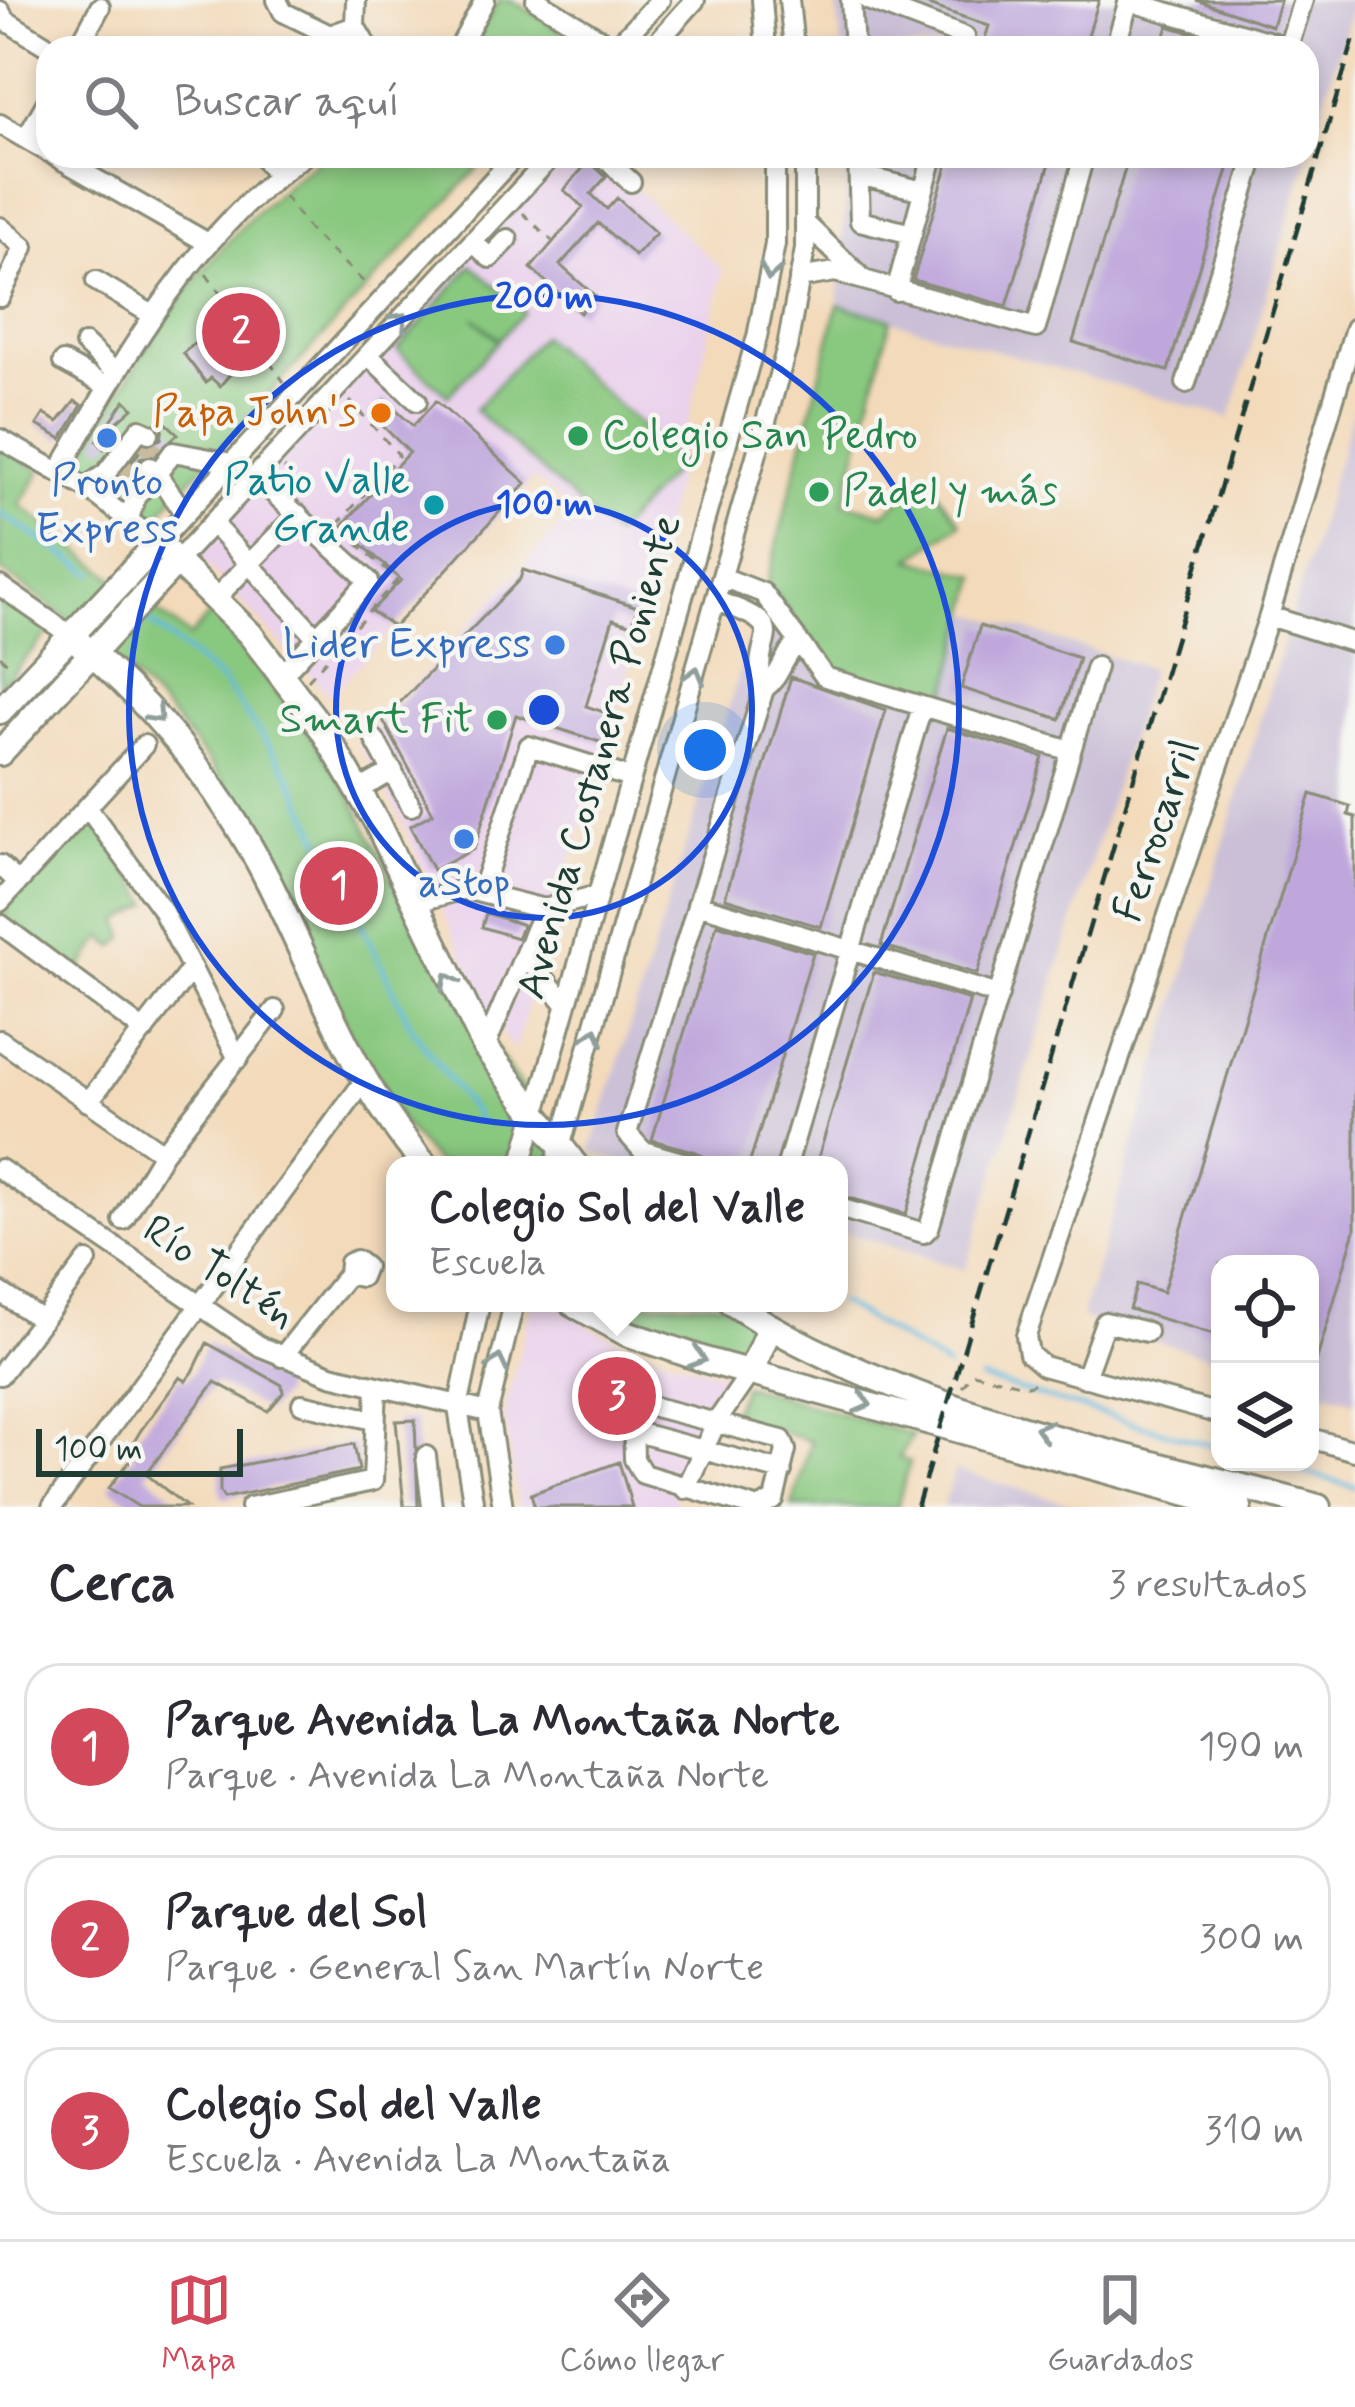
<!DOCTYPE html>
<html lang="es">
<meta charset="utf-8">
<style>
body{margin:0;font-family:Mynerve,sans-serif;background:#f2f2f3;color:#2b2b33}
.controls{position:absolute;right:36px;bottom:36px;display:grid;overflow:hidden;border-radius:24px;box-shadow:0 6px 18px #0003}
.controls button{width:108px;height:108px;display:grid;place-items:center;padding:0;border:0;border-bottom:3px solid #e1e1e2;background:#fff;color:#2b2b33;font:60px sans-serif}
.scale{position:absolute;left:36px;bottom:30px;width:207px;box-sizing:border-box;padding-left:12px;border:6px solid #1f3d34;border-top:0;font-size:33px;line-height:42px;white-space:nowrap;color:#1f3d34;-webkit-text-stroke:9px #f6f6f2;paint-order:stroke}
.you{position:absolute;left:705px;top:750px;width:42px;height:42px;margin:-30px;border:9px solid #fff;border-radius:50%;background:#1a73e8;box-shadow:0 0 0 18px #1a73e833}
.badge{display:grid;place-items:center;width:78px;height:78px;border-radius:50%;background:#d1495b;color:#fff;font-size:39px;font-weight:700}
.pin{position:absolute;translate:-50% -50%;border:6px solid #fff;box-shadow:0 3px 12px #0006}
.popup{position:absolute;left:386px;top:1156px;width:462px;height:156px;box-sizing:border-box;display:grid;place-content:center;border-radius:24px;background:#fff;filter:drop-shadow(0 3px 9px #0005);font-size:39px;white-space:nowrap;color:#7c7c81}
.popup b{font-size:45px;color:#2b2b33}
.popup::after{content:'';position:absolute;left:50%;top:100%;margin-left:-24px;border:24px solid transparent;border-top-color:#fff}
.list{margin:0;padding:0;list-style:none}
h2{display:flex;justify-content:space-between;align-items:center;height:156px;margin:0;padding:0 48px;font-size:51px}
h2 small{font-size:39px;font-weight:400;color:#7c7c81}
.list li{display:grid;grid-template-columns:78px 1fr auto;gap:36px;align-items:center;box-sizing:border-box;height:168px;margin:0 24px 24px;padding:0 24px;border:3px solid #e1e1e2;border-radius:36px}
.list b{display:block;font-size:45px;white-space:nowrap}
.list p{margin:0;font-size:39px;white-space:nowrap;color:#7c7c81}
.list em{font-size:39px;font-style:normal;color:#7c7c81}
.icon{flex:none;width:66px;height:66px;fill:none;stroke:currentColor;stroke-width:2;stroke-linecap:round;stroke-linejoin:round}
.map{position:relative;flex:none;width:1355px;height:1507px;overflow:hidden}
.search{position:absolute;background:#fff;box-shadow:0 6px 18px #0003;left:36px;right:36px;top:36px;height:132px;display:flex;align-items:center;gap:30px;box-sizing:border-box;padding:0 42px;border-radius:36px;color:#7c7c81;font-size:45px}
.sheet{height:732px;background:#fff}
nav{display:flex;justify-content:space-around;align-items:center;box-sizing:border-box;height:168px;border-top:3px solid #e1e1e2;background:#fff;font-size:33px;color:#7c7c81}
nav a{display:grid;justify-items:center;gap:6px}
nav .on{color:#d1495b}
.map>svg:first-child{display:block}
.built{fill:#ead1ec}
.industrial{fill:#cabfd6}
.green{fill:#89c87f;stroke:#54825a;stroke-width:3}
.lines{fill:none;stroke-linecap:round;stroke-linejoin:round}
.stream{stroke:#62badf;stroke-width:4.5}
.building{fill:#bfa7dc}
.minor-tunnel{stroke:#c9bb9f;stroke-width:18;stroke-dasharray:18 9;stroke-linecap:butt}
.minor-casing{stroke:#898c77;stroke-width:24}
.major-casing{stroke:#898c77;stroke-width:30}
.path{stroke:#898c77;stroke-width:3;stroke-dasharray:9 9;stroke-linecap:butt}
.minor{stroke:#fff;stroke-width:18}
.major{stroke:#fff;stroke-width:24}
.rail{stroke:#1f3d34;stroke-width:4.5;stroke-dasharray:18 9;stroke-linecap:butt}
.oneway{stroke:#8f9e9a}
.ring{fill:none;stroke:#1d4ed8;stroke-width:6}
.food-dot{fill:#e8710a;stroke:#f6f6f2;stroke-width:4.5}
.leisure-dot{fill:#2e9e5b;stroke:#f6f6f2;stroke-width:4.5}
.shop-dot{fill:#3f7fe0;stroke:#f6f6f2;stroke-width:4.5}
.culture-dot{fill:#0f9aa8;stroke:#f6f6f2;stroke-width:4.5}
.labels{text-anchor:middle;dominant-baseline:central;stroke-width:9;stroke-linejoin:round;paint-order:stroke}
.food-label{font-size:42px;fill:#c56008;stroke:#f6f6f2;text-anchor:end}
.leisure-label{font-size:42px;fill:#27864d;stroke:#f6f6f2;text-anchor:start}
.culture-label{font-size:42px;fill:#0d838f;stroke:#f6f6f2;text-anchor:end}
.shop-label{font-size:42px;fill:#366cbe;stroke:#f6f6f2}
.street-label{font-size:42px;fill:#1f3d34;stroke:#f6f6f2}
.centre{fill:#1d4ed8;stroke:#f6f6f2;stroke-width:6}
.ring-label{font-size:36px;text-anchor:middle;font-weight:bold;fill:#1d4ed8;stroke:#f6f6f2;stroke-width:9;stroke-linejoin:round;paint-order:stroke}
</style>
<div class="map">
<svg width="1355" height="1507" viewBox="0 0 1355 1507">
<rect width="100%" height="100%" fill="#f6f6f2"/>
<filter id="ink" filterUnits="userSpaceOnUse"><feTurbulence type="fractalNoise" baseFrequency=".00833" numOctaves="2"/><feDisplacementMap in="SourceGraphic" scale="24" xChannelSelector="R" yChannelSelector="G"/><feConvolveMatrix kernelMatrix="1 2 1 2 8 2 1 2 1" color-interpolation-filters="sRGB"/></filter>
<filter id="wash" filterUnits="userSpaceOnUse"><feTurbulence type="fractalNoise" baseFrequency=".004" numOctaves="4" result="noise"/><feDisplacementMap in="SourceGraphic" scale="48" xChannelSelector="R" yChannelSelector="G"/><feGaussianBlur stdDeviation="2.7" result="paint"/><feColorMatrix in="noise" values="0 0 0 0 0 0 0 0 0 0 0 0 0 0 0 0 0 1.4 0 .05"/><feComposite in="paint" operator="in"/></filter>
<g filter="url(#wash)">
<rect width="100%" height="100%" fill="#f3daba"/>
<path class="built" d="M561,156h39l123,114 -72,315 -31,-27 32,31 -138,462 -25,-37 -89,-197 -41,-72 214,-232 -39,-35 -204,218 -136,-145z
M532,1303h25l36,26 40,18 102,31 -61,119 6,10h-161l-15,-93z"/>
<path class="industrial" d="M836,0h518l-124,418 -392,-113 11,-149h458v-108h-465z
M1355,404v997l-45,-14v-123h-90v96l-139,-42z
M767,584l70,89 107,28 24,-89 183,57 -186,601 -126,-40v-65h-205l-43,-14z
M955,1470l126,37h-138z"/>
<path class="green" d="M499,0h13l76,48h-117z
M325,156h164l-334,362 -76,-55c67,-119 132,-227 246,-307z
M472,265l52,47 -25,27 -25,-21 24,23 -50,55 -51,-46z
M838,305l53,14 -47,184 39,10 46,-33 32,43 -50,36 67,17 -33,125 -108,-28 -70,-89z
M541,336l140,126 -67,74 -139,-126z
M0,446l41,25 -21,34 170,132 24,-27 99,128 38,59 69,139 153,229h-135c-94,-100 -113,-214 -179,-327 -64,-111 -154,-198 -259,-268z
M0,596l51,34 -51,57z
M99,826l51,78 -30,17 5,17 -10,9 -12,-10 -26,37 -73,-54 1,-11 75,-82z
M602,1303h124l22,16 -12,35 -88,-29z
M744,1385l169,50 -14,23 11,4 -13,45h-105l19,-66 -81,-25z"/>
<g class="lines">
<path class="stream" d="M0,513l94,61
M148,620l75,62 66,92 124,256 65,89
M839,1302l108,65
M981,1379l239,69
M1269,1462l86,25"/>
</g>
<g id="blocks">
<path class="building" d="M914,0h185l-15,48h-102l7,-22z
M1196,0h84l-8,26z
M1168,26l71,21 -1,1h-77z
M950,156h102l-45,150 -94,-26z
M1129,156h103l-64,215 -95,-29z
M589,161l17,16 -15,17 16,15 10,-11 39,35 -21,23 -37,-33 -38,42 35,31 -15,17 -49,-45 52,-61 -19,-17z
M210,331l32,29 -22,26 -9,-8 -5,5 -23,-30z
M125,400l8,8 -17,15 2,11 -14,15 -7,-8z
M385,400l28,26 23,-25 90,82 -132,144 -23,-16 30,-31 -59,-54 67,-74 -38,-38z
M75,401l7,4 -20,34 -25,-14 7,-11 14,8z
M164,421l14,13 -23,20 -15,4 -1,16 -15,17 -9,-8 29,-37 17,-7z
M523,570l115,37 -6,18 -19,-6 -27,87 29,10 -9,28 -90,-29 -42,134 -41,21 -23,-44 23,-13 -50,-93 137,-141z
M980,626l99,32 -19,61 -99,-31z
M791,677l95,33 -65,217 -96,-29z
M947,728l96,29 -66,217 -96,-29z
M1311,794l39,12 -2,9 7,2v413l-42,142 -3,-108h-90v72l-91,-27 8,-25 26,8z
M486,913l37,12 -6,13 -35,-11z
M717,924l96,29 -64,212h-33l-20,-13 -44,-12z
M874,972l96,28 -64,214 -67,-19v-30h-23z
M207,1343l75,42 1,8 -15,18 -53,-29 -69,92 41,33h-48l-30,-19 26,-34 -6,-4 12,-20 39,-53 6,4 7,-9z
M415,1420l3,87h-14l-8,-86z
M354,1444l5,26 -135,28 -4,-6v-23z
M619,1462l13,45h-97l-4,-13z"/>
</g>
</g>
<g filter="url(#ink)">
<use href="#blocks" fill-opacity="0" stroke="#898c77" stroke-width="3"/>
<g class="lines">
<path class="minor-tunnel" d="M142,442l17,14
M121,466l17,13
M111,477l17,13"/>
<defs>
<path id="minor" d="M277,0l6,12 47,23 25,-9 1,-26
M536,0l79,48 45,-48
M762,0l4,48
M789,0l5,48
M851,0l3,48
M868,0l97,37 -3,11
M1128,1l160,46
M0,11l5,9 45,28
M355,26l13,22
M78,48l22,-41
M459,48l26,-48
M652,48l43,-48
M1115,48l14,-48
M1288,48l15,-48
M0,124l48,28
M26,139l22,-39
M55,156l153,87
M262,156l15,20
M603,156l28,26
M858,156l2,65 52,13
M859,175l64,16
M806,224l56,54
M0,227l24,20 -24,50
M473,242l17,16 18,-19
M799,278l36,-6 201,56 48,-172
M96,281l55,33
M896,291l37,-135
M85,344l31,29
M368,355l49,46
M63,362l45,25
M1186,383l69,-227
M0,439l90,51 68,53 357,-387
M59,472c68,-119 132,-235 245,-316
M255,476l114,105 -86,93
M86,487l20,-14 34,-44 9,4
M185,514l-28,-40 16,-22 59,11
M129,519l7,-23 21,-22 -7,-7
M212,523l106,116
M178,560l374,-404
M722,577l41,16 62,84 246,74
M0,586l70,49
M216,598l82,-84
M1269,616l86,27
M764,689c18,-13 18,-33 35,-47
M375,740l36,66
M359,790l34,-19
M87,807l74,101 77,151
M0,865l18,17
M482,889l47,-143 102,32
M0,902l144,-157
M413,903l52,-14 79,20 54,-14
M697,904l302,91
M0,924l144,107
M527,958l39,46
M0,1040l163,113
M485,1047l59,-138
M88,1102l104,-134
M521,1165l236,-828 18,-93v-88
M555,1165l232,-818 18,-98v-93
M692,1165l-49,-14 -16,-18 137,-444c-18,-55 39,-59 -48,-88
M787,1165l135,-458
M0,1169l261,178 70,28 157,37
M839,1208l85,25 5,-5 167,-561
M123,1220l40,-67 112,-143
M0,1292l42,28
M282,1357l66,-83 1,-11 7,-3 9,7 -4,10 -13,-3
M0,1375l87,-114
M1085,1378l20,-56 42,10
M302,1404l72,16
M1220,1414l-177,-48 -14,-12 -3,-18 243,-720 86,-288
M632,1431l150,40
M1310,1438l45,13
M426,1456l6,51
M685,1489l32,-68 33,-48
M52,1507l313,-427
M250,1507l123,-26 4,-94
M474,1507l-16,-99 22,-105
M503,1507l-15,-95 26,-109
M753,1507l-110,-33 -9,-15 -1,-45 14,-9 135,35 4,10 -12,50 -12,7"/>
<path id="major" d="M70,635c85,70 151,151 200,249 48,97 83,198 155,281
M0,711l158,-168 92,91 73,96 53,91 109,226 90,118
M0,753l178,-193
M572,1303l54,30 82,28 531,146
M732,1303c170,112 392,150 586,204
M750,1373l20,-46"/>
</defs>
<use href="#minor" class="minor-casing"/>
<use href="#major" class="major-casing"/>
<path class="path" d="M284,196l27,36 59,56
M523,213l29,28
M206,274l78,108
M284,468l11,10
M0,656l13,12
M308,680l89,-100 -60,-55 62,-70 -49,-54
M962,1387l11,-14 55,13 9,-4"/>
<use href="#minor" class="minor"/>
<use href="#major" class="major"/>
<path class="rail" d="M917,1507l438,-1472"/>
</g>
<defs><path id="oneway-chevron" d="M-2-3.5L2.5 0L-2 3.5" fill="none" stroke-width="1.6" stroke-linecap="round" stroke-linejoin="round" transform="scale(3)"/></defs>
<g class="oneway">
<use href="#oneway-chevron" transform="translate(770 272) rotate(101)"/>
<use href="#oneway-chevron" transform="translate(400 320) rotate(-47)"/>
<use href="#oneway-chevron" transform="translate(695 675) rotate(-74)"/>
<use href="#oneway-chevron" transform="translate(156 715) rotate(47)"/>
<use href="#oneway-chevron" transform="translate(449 981) rotate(-116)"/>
<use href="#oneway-chevron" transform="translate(594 1036) rotate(-74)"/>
<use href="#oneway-chevron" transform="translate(698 1358) rotate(17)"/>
<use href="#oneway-chevron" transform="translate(498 1363) rotate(-77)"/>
<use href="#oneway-chevron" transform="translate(863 1403) rotate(15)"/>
<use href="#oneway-chevron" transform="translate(1043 1430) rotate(-164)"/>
</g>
</g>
<g class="ring">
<circle cx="544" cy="710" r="208"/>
<circle cx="544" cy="710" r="415"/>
</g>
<circle class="food-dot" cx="381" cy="413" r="12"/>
<g class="leisure-dot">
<circle cx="578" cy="436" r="12"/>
<circle cx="819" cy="492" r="12"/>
<circle cx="497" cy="720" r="12"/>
</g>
<g class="shop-dot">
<circle cx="107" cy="438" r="12"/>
<circle cx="555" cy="645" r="12"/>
<circle cx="464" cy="839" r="12"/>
</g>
<circle class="culture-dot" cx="434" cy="505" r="12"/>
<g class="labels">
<g class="food-label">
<text x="357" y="413">Papa John's</text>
</g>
<g class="leisure-label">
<text x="602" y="436">Colegio San Pedro</text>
<text x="843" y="492">Padel y más</text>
<text x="473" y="720" text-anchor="end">Smart Fit</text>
</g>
<g class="culture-label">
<text x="410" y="481">Patio Valle<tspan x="410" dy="48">Grande</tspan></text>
</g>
<g class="shop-label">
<text x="107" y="482">Pronto<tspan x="107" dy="48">Express</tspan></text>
<text x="531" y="645" text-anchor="end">Lider Express</text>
<text x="464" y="883">aStop</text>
</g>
<g class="street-label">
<text transform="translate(600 757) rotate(-74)">Avenida Costanera Poniente</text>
<text transform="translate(1158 831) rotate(-71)">Ferrocarril</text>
<text transform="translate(219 1273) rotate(33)">Río Toltén</text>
</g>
</g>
<circle cx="544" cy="710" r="18" class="centre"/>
<g class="ring-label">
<text x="544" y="308">200 m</text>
<text x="544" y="515">100 m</text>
</g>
</svg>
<div class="controls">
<button><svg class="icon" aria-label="locate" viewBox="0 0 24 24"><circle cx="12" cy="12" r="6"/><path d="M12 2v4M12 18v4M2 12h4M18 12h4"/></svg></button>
<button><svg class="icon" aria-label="layers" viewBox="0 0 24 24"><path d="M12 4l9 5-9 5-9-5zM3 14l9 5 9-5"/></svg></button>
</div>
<div class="scale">100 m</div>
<div class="you"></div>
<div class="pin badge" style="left:339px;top:886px">1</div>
<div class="pin badge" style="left:241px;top:332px">2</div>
<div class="pin badge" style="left:617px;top:1396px">3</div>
<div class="popup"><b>Colegio Sol del Valle</b>Escuela</div>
<div class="search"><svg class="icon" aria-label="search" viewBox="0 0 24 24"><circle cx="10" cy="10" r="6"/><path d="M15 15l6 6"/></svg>Buscar aquí</div>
</div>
<section class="sheet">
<h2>Cerca<small>3 resultados</small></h2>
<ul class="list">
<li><span class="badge">1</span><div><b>Parque Avenida La Montaña Norte</b><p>Parque · Avenida La Montaña Norte</p></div><em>190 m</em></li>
<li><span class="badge">2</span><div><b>Parque del Sol</b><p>Parque · General San Martín Norte</p></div><em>300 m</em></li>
<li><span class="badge">3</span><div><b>Colegio Sol del Valle</b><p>Escuela · Avenida La Montaña</p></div><em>310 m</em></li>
</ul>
</section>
<nav>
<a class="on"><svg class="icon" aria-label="map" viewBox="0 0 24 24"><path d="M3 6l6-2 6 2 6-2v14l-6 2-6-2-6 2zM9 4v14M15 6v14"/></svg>Mapa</a>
<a><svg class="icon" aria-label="directions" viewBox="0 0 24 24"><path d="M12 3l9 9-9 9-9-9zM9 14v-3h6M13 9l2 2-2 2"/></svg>Cómo llegar</a>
<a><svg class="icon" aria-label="saved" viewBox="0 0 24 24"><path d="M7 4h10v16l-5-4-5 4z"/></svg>Guardados</a>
</nav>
